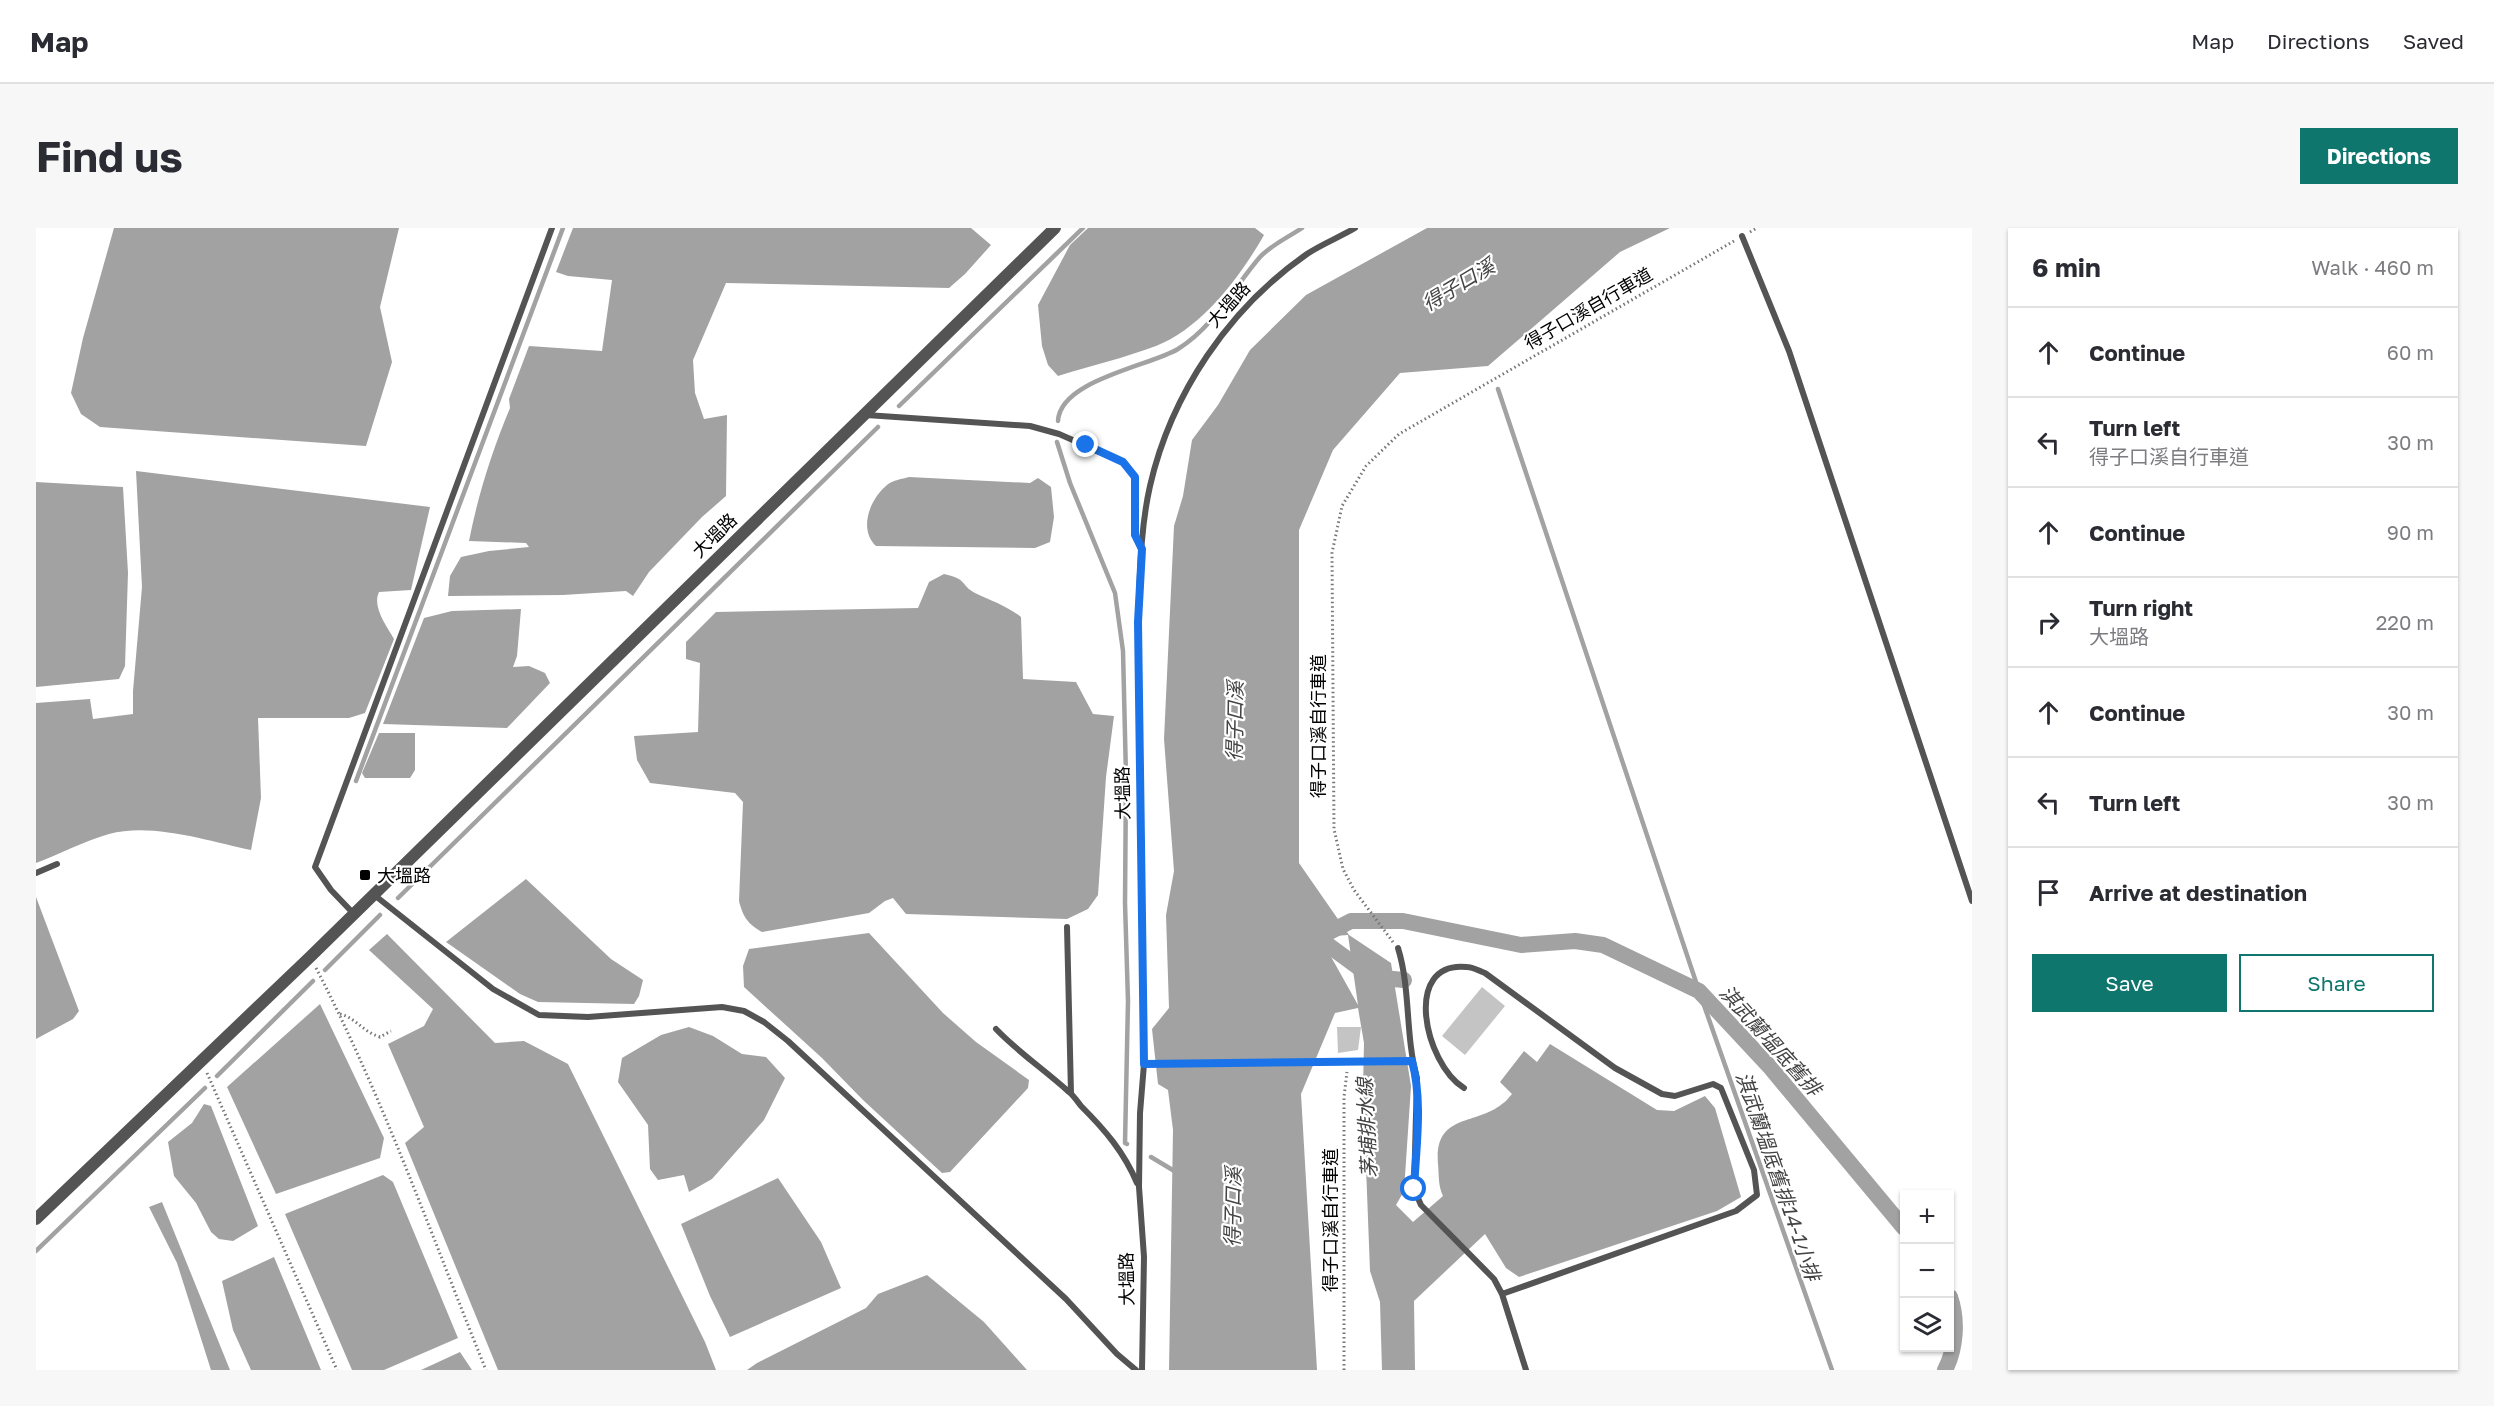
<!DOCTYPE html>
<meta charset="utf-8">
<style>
body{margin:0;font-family:"Golos Text","Noto Sans TC",sans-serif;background:#f7f7f7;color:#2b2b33}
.controls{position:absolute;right:18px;bottom:18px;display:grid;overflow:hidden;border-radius:0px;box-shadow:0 2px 4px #0004}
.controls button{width:54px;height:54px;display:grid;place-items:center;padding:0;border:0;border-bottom:2px solid #e1e1e2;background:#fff;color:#2b2b33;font:30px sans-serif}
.stop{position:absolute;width:18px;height:18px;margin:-14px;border:4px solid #1a73e8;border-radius:50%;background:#fff}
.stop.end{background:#1a73e8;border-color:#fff;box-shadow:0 2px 6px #0008}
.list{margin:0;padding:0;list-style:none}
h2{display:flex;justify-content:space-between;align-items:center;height:78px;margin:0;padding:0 24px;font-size:26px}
h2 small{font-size:20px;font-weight:400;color:#7c7c81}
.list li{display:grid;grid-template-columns:39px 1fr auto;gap:18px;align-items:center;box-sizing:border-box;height:90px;padding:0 24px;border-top:2px solid #e1e1e2}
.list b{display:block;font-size:22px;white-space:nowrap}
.list p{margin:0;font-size:20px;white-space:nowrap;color:#7c7c81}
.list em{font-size:20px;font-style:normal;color:#7c7c81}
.actions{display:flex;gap:12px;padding:18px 24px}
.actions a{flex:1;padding:14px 0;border:2px solid #0f766e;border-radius:0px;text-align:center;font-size:21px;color:#0f766e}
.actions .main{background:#0f766e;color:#fff}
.icon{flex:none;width:33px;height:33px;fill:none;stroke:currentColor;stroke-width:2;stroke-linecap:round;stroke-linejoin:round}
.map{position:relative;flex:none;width:1936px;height:1142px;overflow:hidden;border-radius:0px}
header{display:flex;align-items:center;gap:36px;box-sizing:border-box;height:84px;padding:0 30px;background:#fff;border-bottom:2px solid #e1e1e2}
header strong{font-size:28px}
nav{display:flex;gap:33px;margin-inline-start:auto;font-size:21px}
.intro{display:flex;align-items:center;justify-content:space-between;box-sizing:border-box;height:144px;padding:0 36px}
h1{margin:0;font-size:42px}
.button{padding:15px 27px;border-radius:0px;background:#0f766e;color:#fff;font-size:21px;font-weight:700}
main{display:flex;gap:36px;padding:0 36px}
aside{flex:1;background:#fff;border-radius:0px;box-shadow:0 2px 4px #0004}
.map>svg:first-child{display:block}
.water{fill:#a2a2a2;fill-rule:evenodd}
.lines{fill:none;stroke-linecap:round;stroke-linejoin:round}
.stream{stroke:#a2a2a2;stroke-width:4.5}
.canal{stroke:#a2a2a2;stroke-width:16}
.building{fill:#c4c4c4}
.path{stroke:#767676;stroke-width:3;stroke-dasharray:1.5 3;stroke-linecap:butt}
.service{stroke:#545454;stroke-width:6}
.tertiary{stroke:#545454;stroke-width:12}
.route{stroke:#1a73e8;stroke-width:8}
.poi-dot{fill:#000;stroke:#fff;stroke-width:2}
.labels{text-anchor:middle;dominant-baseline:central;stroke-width:4.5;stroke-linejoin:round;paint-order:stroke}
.street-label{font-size:18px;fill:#000;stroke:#fff}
.poi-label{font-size:18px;fill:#000;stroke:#fff;text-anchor:start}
.water-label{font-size:20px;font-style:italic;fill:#434343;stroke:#fff}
</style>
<header>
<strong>Map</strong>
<nav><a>Map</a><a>Directions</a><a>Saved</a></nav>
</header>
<div class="intro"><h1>Find us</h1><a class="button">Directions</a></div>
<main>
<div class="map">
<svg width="1936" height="1142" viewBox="0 0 1936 1142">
<rect width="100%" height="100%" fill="#fff"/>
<path class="water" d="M78,0h285l-19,79 12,55 -26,84 -266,-19 -19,-13 -10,-21 12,-55z
M537,0h398l20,17 -26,29 -16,14 -223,-5 -33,77 2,33 9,26 23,-4 -1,81 -24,21 -53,55 -16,24 -7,-5 -63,4 -115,1 2,-20 11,-19 28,-6 40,-4 -3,-4 -57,-2c9,-46 23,-90 41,-133l-1,-9 20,-53 73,5 10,-71 -44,-4 -12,-4z
M1052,0h167l9,7c-24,42 -62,93 -108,111 -32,12 -66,20 -98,30l-10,-11 -6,-19 -4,-41 32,-60z
M1391,0h243l-50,24 -132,114 -88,7 -67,77 -34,80v333l50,72 42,28 20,123 -7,105 -8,14 17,17 30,-26c-5,-10 -4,-21 -5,-32 -4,-51 37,-38 64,-60 4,-2 7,-7 10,-10l-12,-12 24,-31 13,11 13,-18 107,66 17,1 31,-15 10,12 26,89 -24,14 -198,66 -13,-9 -21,-34 -71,67 1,69h-33l-2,-68 -10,-31 -7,-183 1,-45 -6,-35 -23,5 -34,81 16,276h-148l4,-240 -5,-40 -10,-6 -6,-55 17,-21 -3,-93 8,-44 -10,-132 10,-213 9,-30 9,-56 26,-35 32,-55 56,-55zM1312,707l10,70 -38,-68z
M100,243l294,36 -19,83 -32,2c-7,15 7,33 15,47l-29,74 -16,5h-91l3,80 -10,52c-42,-9 -100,-28 -142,-16 -25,7 -49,20 -73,29v-160l54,-4 3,20 40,-5v-23l9,-104z
M873,249l121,6 8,-5 13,9 3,30 -4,25 -15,6 -159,-2c-18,-17 -6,-47 11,-61 6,-5 15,-6 22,-8z
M0,254l87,5 5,86 -3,93 -6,13 -83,8z
M908,346c24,5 16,11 31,19 17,8 32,13 46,24l2,62 53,3 17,32 21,2 -8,61 -8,118 -10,14 -21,10 -161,-5 -13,-16 -8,3 -16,12 -107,19c-14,-8 -19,-15 -23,-31l4,-99 -8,-9 -85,-10 -13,-23 -3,-24 64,-4 2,-69 -14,-4v-17l30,-30 202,-4 11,-26z
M485,381l-4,47 -4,11 16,-1 16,7 5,10 -43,45 -124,-4 41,-106 28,-7z
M343,505h36v37l-5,8h-45l-3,-5z
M490,651l85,80 32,21 -4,16 -5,8 -96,-2 -18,-8 -74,-52z
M0,669l43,114 -6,8 -37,20z
M833,705l74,80 33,29 53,38 -1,8 -78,84 -8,1 -79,-73 -41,-42 -78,-71 -1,-21 6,-17z
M351,706l108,109 29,-2 44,23 137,278 11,28h-218l-93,-227 19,-16 -36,-83 36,-18 9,-17 -64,-59z
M284,776l64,134 -4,20 -104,36 -49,-107z
M653,799l24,9 29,18 24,3 19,21 -21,42 -52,59 -23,13 -5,-17 -26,5 -8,-11 -2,-44 -30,-43 4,-24 39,-23z
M168,876l7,2 47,120 -25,15 -14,-2 -8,-7 -15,-29 -22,-27 -6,-34 24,-19z
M347,947l10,7 65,156 -74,32h-32l-67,-156z
M742,950l43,64 20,46 -111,49 -20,-41 -29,-72z
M126,974l68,168h-19l-34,-107 -28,-56z
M238,1029l47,113h-70l-18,-40 -11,-49z
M891,1047l57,47 43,48h-280l10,-7 109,-55 12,-14z
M424,1124l12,18h-51z"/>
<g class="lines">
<path class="stream" d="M1462,161l201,602 133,379
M863,178l184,-178
M1022,193c2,-41 92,-55 120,-72 36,-22 56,-62 82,-92 11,-12 29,-20 42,-29
M1021,214l13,41 45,110 8,58 3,125 -1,127 3,98 -3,142 2,1
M320,553l207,-553
M362,670l480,-471
M289,742l55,-55
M181,848l96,-95
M1115,929l25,15
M0,1023l169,-163"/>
<path class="canal" d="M1277,706l56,41
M1284,709l31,-16h52l118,24 54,-4 28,4 96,46 70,75 135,162
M1336,749l32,3
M1909,1142c11,-21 13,-50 5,-73"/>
</g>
<path class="building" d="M1446,759l23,19 -40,49 -23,-19z
M1301,799h24l-3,23 -20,3z"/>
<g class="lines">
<path class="path" d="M1714,4l7,-4
M1357,714l-39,-52 -11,-21 -9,-40 -2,-276 10,-47 24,-40 33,-32 335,-193
M280,740c66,127 116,269 170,402
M304,786c16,4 23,18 40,23l11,-6
M1320,833h48
M171,845l130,297
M1308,1142v-273l3,-25"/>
<path class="service" d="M1706,8l47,115 183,550
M830,187l164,11 29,8 64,28 12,15v58l6,14
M0,645l21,-9
M337,666l120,95 46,26 49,2 134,-10 22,4 20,11 24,19 278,258 51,55 19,16
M317,685l-22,-23 -16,-23 237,-639
M1031,699l4,166
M1362,720c13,42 7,88 19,130l-3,111 7,16 73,74 8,15 24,76
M960,801c23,24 49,41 73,63 5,4 8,9 12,14 24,24 43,46 56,77
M1108,836l204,-2
M1428,860c-40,-25 -62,-128 3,-121 6,0 12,4 18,6l130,95 47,26 13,2 38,-12 8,4 33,82 3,25 -21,16 -234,83
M1106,1142l2,-113 -5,-70 1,-74 4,-49 -6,-442c2,-45 2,-92 12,-136 21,-92 79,-178 157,-232 15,-10 33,-17 48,-26"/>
<path class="tertiary" d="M0,991l274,-262 745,-729"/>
</g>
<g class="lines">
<path class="route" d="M1050,217l37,17 12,15v58l7,14 -4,73 6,442 268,-3c11,40 4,86 2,128"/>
</g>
<rect class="poi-dot" x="323" y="641" width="12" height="12" rx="3"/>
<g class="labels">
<g class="street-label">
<text transform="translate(1192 76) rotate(-48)">大塭路</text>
<text transform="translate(1552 80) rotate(-30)">得子口溪自行車道</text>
<text transform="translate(678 307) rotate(-44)">大塭路</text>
<text transform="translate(1282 498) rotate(-90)">得子口溪自行車道</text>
<text transform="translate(1086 565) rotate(-91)">大塭路</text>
<text transform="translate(1294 992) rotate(-90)">得子口溪自行車道</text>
<text transform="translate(1090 1051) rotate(-91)">大塭路</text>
</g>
<g class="poi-label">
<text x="341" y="647">大塭路</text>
</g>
<g class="water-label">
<text transform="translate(1422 56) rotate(-31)">得子口溪</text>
<text transform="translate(1198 493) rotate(-89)">得子口溪</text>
<text transform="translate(1735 812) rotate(48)">淇武蘭塭底舊排</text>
<text transform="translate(1330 900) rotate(-93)">茅埔排水線</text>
<text transform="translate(1743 948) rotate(71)">淇武蘭塭底舊排14-1小排</text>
<text transform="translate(1196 979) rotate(-89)">得子口溪</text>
</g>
</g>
</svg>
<div class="controls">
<button>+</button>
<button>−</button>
<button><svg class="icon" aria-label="layers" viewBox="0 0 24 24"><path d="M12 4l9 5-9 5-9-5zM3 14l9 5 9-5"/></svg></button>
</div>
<div class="stop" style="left:1378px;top:961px"></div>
<div class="stop end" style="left:1050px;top:217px"></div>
</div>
<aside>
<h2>6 min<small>Walk · 460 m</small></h2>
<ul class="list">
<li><svg class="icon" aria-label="ahead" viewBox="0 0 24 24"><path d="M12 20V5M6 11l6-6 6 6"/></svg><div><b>Continue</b></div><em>60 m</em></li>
<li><svg class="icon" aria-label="left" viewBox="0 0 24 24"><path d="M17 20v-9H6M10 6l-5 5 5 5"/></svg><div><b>Turn left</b><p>得子口溪自行車道</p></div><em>30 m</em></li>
<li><svg class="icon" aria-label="ahead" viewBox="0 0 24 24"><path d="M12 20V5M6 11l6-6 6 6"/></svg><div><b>Continue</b></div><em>90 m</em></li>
<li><svg class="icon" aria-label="right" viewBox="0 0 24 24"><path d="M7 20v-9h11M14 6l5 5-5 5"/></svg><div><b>Turn right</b><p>大塭路</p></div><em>220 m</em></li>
<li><svg class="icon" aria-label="ahead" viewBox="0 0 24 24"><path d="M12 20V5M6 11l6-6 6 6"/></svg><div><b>Continue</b></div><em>30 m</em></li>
<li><svg class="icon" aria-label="left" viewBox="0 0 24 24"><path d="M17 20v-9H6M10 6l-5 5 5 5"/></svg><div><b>Turn left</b></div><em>30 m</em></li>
<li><svg class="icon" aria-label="arrive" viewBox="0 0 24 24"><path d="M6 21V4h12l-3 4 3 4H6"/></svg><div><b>Arrive at destination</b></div></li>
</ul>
<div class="actions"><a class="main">Save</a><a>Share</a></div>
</aside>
</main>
